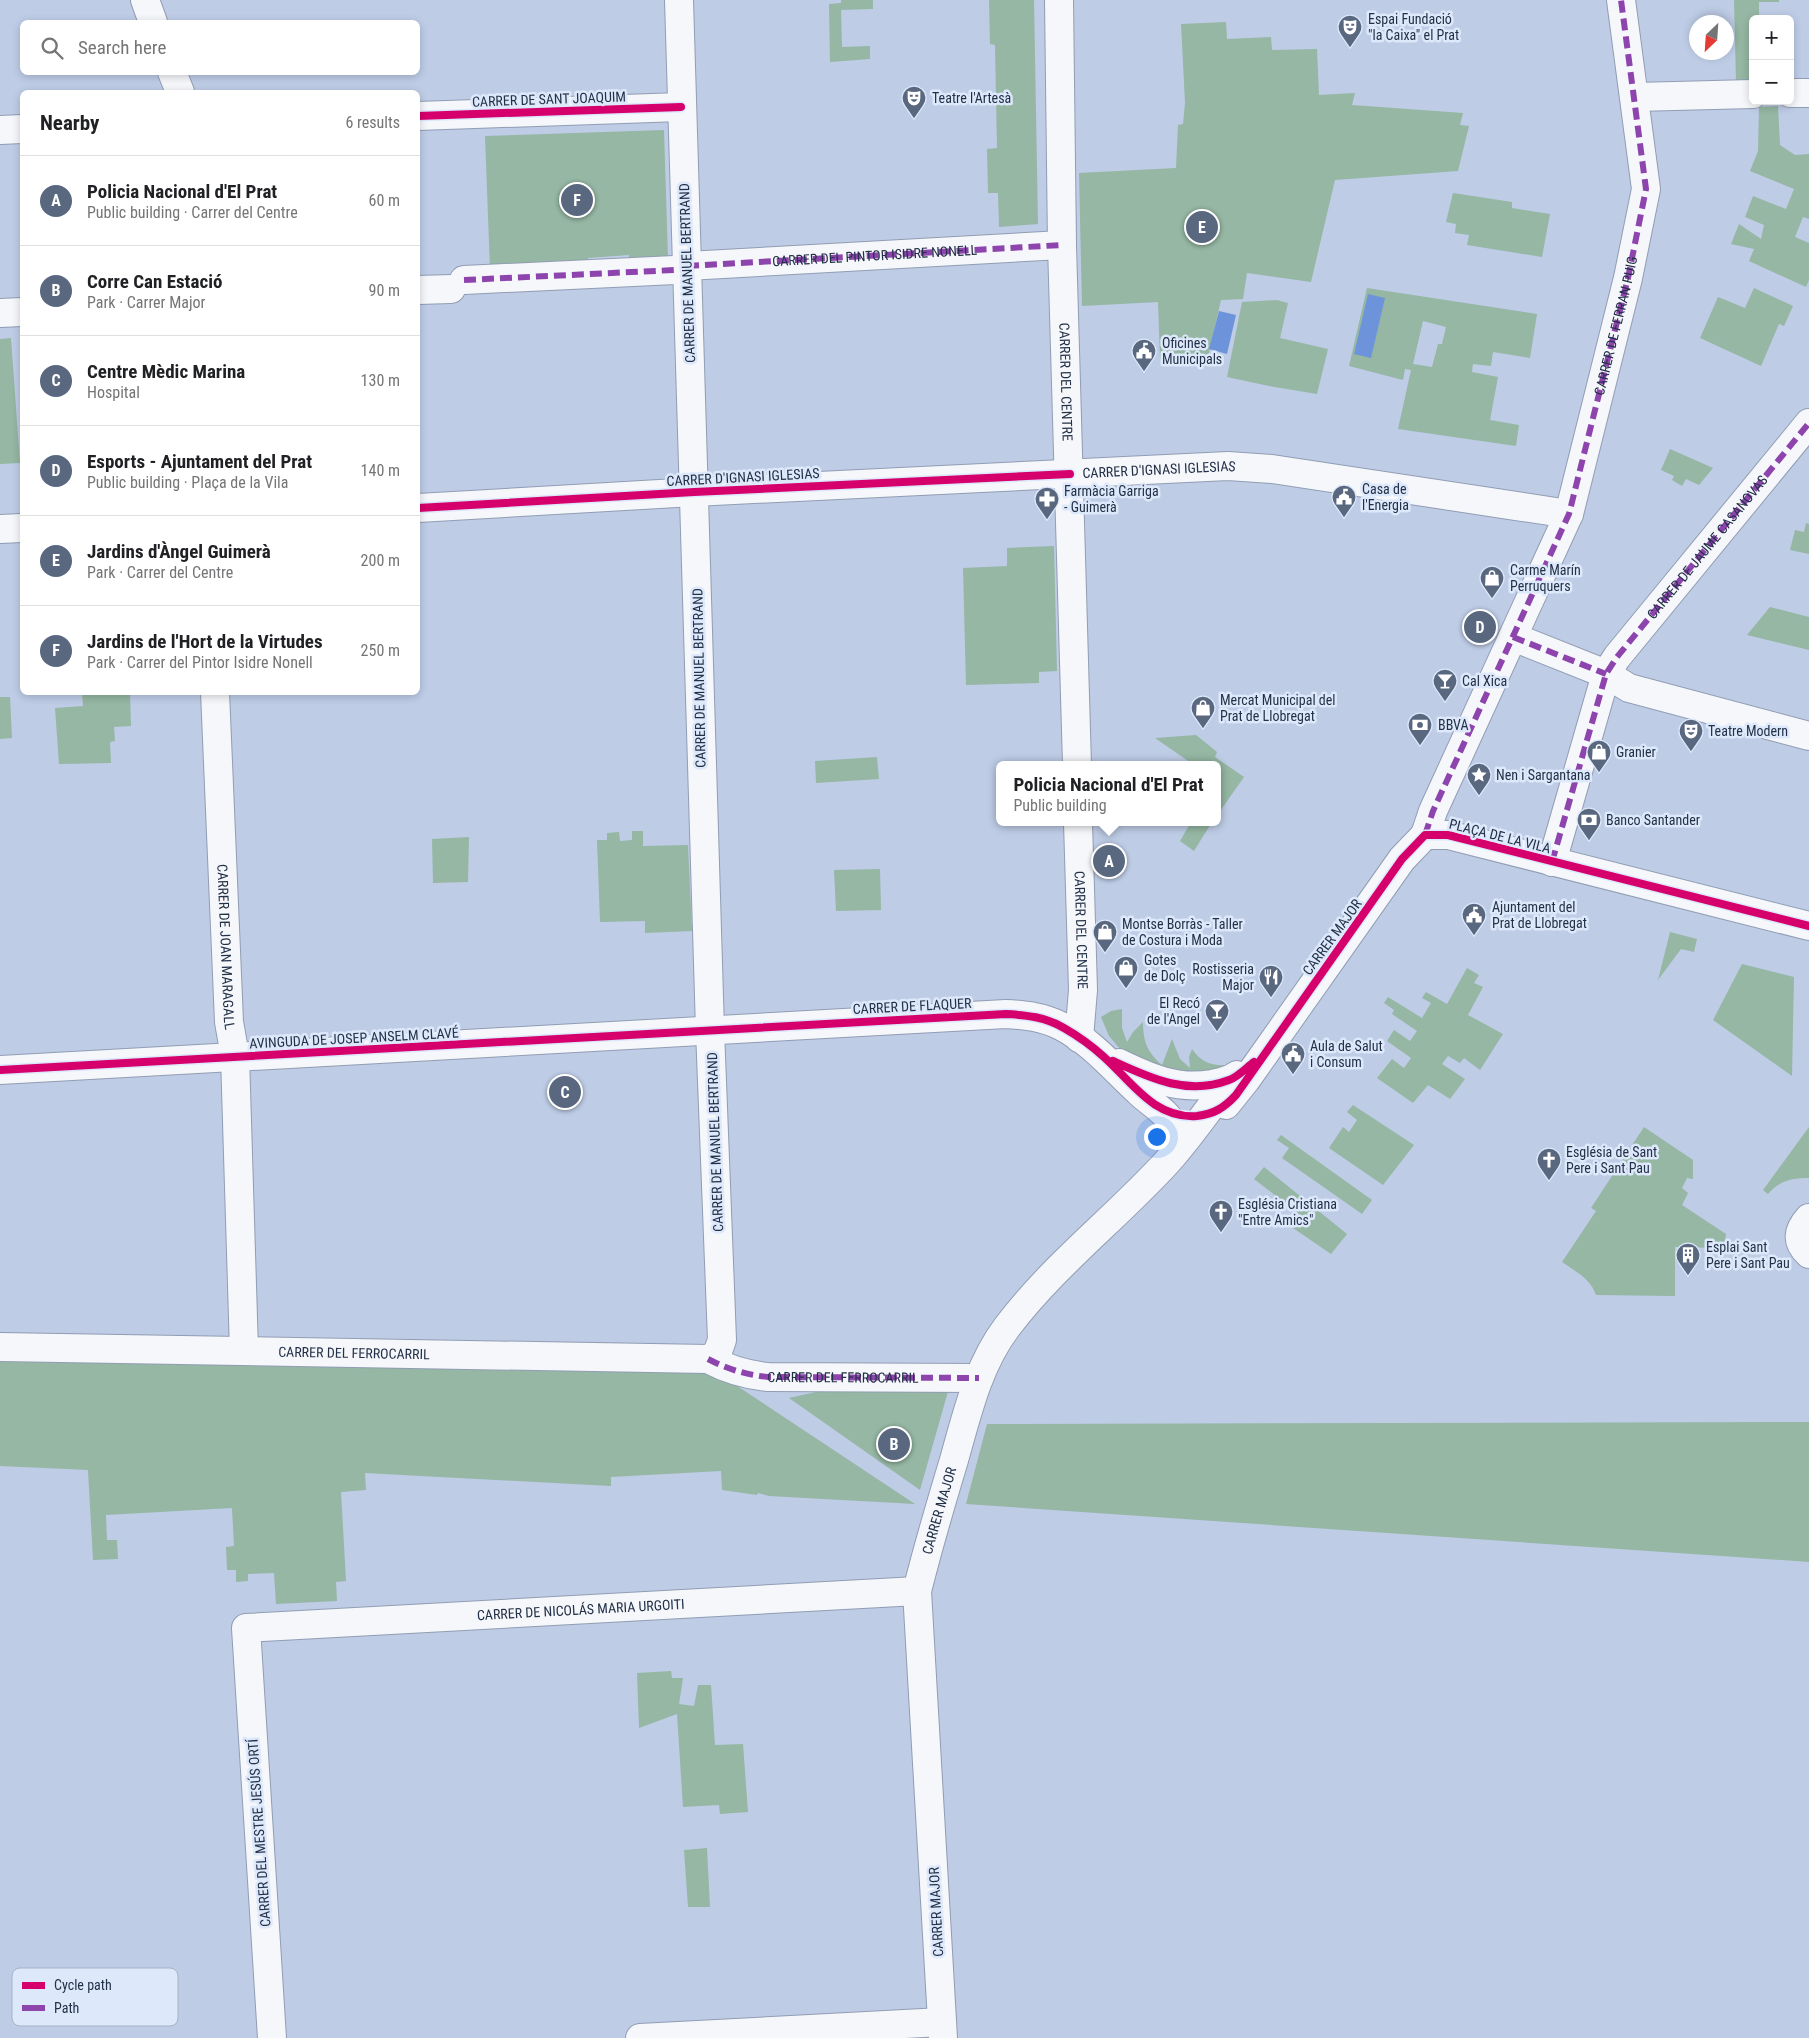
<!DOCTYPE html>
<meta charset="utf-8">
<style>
body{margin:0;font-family:"Roboto Condensed",sans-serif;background:#f2f2f2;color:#202124}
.controls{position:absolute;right:15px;top:15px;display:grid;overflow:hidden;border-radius:8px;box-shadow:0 2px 8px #0003}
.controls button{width:45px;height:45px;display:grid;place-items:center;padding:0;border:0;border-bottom:1px solid #e0e0e0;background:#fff;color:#202124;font:25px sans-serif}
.compass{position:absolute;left:1689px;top:15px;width:45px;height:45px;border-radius:50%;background:#fff;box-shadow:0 2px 8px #0003;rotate:205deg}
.you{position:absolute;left:1156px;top:1136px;width:18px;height:18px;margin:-12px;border:4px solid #fff;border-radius:50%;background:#1a73e8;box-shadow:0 0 0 8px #1a73e833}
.badge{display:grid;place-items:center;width:32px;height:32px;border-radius:50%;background:#59677f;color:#fff;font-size:16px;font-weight:700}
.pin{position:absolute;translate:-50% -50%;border:2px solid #fff;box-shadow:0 1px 5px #0006}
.popup{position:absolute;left:996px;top:761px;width:225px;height:65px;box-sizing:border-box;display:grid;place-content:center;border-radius:8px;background:#fff;filter:drop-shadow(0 1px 4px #0005);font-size:16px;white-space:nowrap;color:#757577}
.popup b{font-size:19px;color:#202124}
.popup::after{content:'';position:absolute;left:50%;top:100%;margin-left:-10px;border:10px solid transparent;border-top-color:#fff}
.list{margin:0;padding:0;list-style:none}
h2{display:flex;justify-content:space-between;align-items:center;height:65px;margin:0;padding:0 20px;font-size:21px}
h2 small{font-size:16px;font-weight:400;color:#757577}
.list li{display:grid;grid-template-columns:32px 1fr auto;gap:15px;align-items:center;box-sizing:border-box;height:90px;padding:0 20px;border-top:1px solid #e0e0e0}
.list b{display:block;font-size:19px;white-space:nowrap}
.list p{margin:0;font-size:16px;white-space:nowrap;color:#757577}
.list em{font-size:16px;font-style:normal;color:#757577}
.icon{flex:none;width:28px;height:28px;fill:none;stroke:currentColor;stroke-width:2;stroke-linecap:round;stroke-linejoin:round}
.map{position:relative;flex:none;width:1809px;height:2038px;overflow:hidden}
.search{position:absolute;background:#fff;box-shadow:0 2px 8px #0003;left:20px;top:20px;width:400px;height:55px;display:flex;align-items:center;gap:12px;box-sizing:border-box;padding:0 18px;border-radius:8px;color:#757577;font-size:19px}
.panel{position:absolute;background:#fff;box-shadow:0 2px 8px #0003;left:20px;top:90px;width:400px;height:605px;border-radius:8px}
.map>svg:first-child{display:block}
.green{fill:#95b7a3;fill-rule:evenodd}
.water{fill:#6d94db}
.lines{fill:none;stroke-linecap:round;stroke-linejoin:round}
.street-casing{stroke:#919db3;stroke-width:30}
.street{stroke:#f5f7fb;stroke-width:28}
.quiet{stroke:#8e44ad;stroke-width:6;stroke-dasharray:12 6;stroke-linecap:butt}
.cycleway-casing{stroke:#dde8fb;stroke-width:11}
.cycleway{stroke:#d6006c;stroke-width:8}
.labels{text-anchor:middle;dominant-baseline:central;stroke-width:5;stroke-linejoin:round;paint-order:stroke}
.poi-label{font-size:14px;fill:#233148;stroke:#dde8fb;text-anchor:start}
.street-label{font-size:14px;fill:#233148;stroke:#dde8fb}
.key{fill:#dde8fb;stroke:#a5b1c5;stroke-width:1}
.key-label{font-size:14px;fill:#233148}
</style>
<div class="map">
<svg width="1809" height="2038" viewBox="0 0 1809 2038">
<rect width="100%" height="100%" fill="#becce6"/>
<path class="green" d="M841,0h32v9l-32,1 1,37 28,-1v13l-40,3 -1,-58 12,-1z
M989,0h45l4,224 -39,3 -1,-34h-10l-1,-44 10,-1 -2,-103 -5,-1z
M1734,0h45v2h-20v17h-6v63h-17z
M1226,22l1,17 44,-2 1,13 45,-1 2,46 36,-2 -3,12 111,8 -3,12 9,1 -11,45 -123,9 -24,102 -64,-9 -4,26 -22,1 -13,57 -48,2 -2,-57 -76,4 -3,-133 97,-5 2,-43 5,-1 2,-21 -4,-79z
M1778,106l2,39 15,10 14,-1v65l-6,-2 -8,20 14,6v37l-3,7 -57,-26 5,-12 -23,-5 8,-20 22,15 3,-14 -19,-8 8,-21 33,13 8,-20 -44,-18 8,-20 1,-44z
M664,130l4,128 -39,2v-5l-41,3v10l-98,1 -5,-133z
M1453,193l59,9v6l38,6 -8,43 -75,-12 2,-10 -14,-2 1,-9 -10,-2z
M1367,288l170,26 -7,44 -37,-6 -2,14 -18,-2 -1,8 26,5 -8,43 29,5 -3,21 -118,-17 13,-59 -6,-1 -2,11 -54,-14zM1423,321l23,6 -4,17h-4l-6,23 -19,-3z
M1754,288l39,18 -9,20 -5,-2 -18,42 -61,-28 18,-41 27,11z
M1277,300l11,3 -8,35 48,11 -11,45 -48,-8 -42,-9 15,-75z
M11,338l9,125 -20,1v-125z
M1670,449l43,19 -14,17 -13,-6 -4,7 -10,-6 2,-4 -13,-6z
M1806,523l3,1v30l-19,-4 5,-20 9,2z
M1054,546l3,125 -18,1v11l-73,2 -3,-117 44,-2v-18z
M1770,607l39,10v33l-62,-15z
M82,693h48l1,33 -17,1 1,14 -5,1 1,21 -52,1 -4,-56 28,-2z
M0,697h10l2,41 -12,1z
M1196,735l21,17 -2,5 29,20 -26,37v-49h-24l-39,-27z
M877,757l2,22 -63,4 -1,-22z
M1191,822h21l-18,29 -14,-10z
M632,831h11v15l45,-1 4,86 -47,2v-12l-45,1 -3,-82h10v-7l12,-1 1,9 12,-1z
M469,837l-1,45 -35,1 -1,-44z
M880,869l1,41 -45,1 -2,-41z
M1670,932l27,7 -3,13 -13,-3 -23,31z
M1742,964l52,13 -2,99 -79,-56z
M1467,968l12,7 -5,8 9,4 -15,28 35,19 -23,36 -16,-12 -4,5 -12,-7 -6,8 23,15 -15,20 -22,-14 -15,18 -36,-25 15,-19 12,9 7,-10 -24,-17 7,-11 16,11 7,-10 -25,-17 2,-4 -10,-7 4,-6 34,21 9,-15 -9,-5 4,-6 21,12z
M1122,1009v19l5,14 6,-10 10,-10c0,19 4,30 19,43l10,-26 8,20 10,9 -1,-11 3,-8c9,13 19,17 35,16l-14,8 -37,4 -55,-27 -12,-14 -8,-19 10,-6z
M1353,1105l61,40 -31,40 -54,-37 14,-21 6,5 8,-12 -10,-8z
M1644,1127l49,33v19l-6,-1 -5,10 6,5 -6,12 44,29 -2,14 -49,-1v49l-79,-1c-5,-16 -20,-23 -34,-33l34,-51 -5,-3z
M1809,1127v51c-17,0 -29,2 -41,16l-5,-4z
M1281,1135l91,65 -10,14 -80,-56 7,-10 -12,-8z
M1264,1167l83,67 -16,20 -38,-26 9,-12 -48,-37z
M0,1357l710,11 205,136 -146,-8 -11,-3 -1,2 -35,-5 -1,-19 -110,6v9l-246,-13 1,17 -25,2 5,89 -10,1 1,19 -61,3 -2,-31 -26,1v7l-12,1v-12h-9l-1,-23 8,-1 -2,-38 -126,7 1,25h10l1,19 -25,1 -5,-90 -88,-4z
M949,1388l-29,102 -131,-92 36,-8z
M1809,1422v140l-843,-58 21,-80z
M671,1671l1,7h11l-4,26 15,2 4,-21h13l4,60 28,-1 5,68 -28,2 -1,-9 -36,2 -6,-93 -38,14 -2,-55z
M707,1848l3,59h-22l-4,-57z"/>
<path class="water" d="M1368,294l17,4 -14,60 -17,-4z
M1219,311l17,4 -9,39 -18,-5z"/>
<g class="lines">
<defs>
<g id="street">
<path d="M145,0l8,22"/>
<path id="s1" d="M1059,0l3,245 15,520"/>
<path d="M172,72l8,20"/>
<path d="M1790,93h19"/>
<path d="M1635,97l118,-3"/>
<path d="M418,116l263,-9"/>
<path d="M0,130l22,-1"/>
<path id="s2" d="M687,266l375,-21"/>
<path d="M464,280l211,-10"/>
<path d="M418,290l33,-1"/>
<path d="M0,313l22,-1"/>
<path id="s3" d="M418,508l276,-16 534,-26 44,3 297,45"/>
<path d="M0,529l22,-1"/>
<path d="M1513,637l93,37 23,14 180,48"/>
<path id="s4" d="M215,692l14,330 6,34 9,295"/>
<path id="s5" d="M1078,822l5,168 -4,48"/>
<path id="s6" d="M1425,835l8,-24 136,-297 59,-236 18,-89 -25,-189"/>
<path d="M1425,835h23l361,91"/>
<path d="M1552,862l54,-188 11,-17 192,-234"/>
<path d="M1119,1063c31,15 58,27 93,21 10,-2 17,-3 25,-9"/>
<path d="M0,1070l1006,-56c20,1 37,3 55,12 31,16 53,43 78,66 11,11 29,20 35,35 4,8 2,18 0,26"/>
<path d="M1226,1105l20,-25 156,-221 23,-24"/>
<path d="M1809,1218c-12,13 -13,24 0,36"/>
<path id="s7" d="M0,1347l708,12 9,-5 5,-14 -12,-310 -31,-1030"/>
<path d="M708,1359c19,10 39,16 60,18l211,1"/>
<path id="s8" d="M272,2038l-26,-410 671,-37"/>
<path d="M640,2038l302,-16"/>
<path id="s9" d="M943,2038l-26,-447c11,-44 24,-88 37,-131 13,-46 24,-95 53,-133 47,-62 109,-109 161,-166 23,-26 42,-53 62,-81"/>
</g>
</defs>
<use href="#street" class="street-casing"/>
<use href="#street" class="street"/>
<g class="quiet">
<path d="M687,266l375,-21"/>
<path d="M464,280l211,-10"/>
<path d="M1513,637l93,37"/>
<path d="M1425,835l8,-24 136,-297 59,-236 18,-89 -25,-189"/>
<path id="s10" d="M1552,862l54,-188 11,-17 192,-234"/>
<path id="s11" d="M708,1359c19,10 39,16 60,18l211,1"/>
</g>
<defs>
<path id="cycleway" d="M418,116l263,-9
M418,508l276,-16 376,-18
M1113,1061c37,17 74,35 116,19 9,-3 18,-13 25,-18
M0,1070l1006,-56c20,1 40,3 58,14 14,8 28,18 40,29 28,25 50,62 93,59 17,-2 27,-8 39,-21l166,-236 23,-24h23l361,91"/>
</defs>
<use href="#cycleway" class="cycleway-casing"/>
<use href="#cycleway" class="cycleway"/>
</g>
<defs>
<symbol id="theatre-pin" viewBox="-11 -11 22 30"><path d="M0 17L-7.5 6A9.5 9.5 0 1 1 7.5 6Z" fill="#59677f" stroke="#dde8fb"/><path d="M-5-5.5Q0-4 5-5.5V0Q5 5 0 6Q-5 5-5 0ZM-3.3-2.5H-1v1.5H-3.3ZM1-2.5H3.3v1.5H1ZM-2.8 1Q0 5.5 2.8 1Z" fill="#fff"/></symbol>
<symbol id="civic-pin" viewBox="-11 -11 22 30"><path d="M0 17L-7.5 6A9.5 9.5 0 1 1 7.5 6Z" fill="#59677f" stroke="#dde8fb"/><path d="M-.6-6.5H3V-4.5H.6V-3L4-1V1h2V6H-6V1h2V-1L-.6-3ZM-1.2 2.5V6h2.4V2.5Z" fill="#fff"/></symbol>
<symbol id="pharmacy-pin" viewBox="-11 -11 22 30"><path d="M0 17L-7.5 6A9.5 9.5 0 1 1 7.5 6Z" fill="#59677f" stroke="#dde8fb"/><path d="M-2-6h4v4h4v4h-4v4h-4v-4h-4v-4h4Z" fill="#fff"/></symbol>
<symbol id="shop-pin" viewBox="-11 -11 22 30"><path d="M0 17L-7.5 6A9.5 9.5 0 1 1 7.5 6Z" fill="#59677f" stroke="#dde8fb"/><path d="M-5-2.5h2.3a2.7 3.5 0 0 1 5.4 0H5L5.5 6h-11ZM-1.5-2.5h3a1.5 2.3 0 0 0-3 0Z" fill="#fff"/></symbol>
<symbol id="bar-pin" viewBox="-11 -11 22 30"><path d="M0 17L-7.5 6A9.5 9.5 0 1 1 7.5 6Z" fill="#59677f" stroke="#dde8fb"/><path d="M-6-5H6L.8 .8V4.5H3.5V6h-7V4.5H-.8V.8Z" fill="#fff"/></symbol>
<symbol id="bank-pin" viewBox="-11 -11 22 30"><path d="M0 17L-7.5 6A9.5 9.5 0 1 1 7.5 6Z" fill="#59677f" stroke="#dde8fb"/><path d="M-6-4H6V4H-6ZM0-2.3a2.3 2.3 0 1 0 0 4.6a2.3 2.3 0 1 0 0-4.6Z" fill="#fff"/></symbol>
<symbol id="sight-pin" viewBox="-11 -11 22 30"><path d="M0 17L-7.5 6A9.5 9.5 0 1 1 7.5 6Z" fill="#59677f" stroke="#dde8fb"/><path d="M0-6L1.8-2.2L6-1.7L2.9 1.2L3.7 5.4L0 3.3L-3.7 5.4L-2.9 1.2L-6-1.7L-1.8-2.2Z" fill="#fff"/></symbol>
<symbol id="restaurant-pin" viewBox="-11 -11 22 30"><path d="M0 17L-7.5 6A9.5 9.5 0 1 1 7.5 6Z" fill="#59677f" stroke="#dde8fb"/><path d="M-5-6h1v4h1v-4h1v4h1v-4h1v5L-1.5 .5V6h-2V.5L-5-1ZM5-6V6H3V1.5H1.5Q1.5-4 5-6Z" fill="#fff"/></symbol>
<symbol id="church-pin" viewBox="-11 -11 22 30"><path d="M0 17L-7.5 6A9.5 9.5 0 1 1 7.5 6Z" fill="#59677f" stroke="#dde8fb"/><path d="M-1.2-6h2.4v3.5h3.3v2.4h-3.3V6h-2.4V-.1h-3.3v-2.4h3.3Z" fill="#fff"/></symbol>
<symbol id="building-pin" viewBox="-11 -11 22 30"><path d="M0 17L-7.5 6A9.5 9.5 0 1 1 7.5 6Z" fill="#59677f" stroke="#dde8fb"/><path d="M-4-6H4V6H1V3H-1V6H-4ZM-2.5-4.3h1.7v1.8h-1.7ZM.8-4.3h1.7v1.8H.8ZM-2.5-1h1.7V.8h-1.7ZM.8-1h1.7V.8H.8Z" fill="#fff"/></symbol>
</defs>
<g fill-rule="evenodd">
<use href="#theatre-pin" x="1336" y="13" width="28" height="38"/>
<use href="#theatre-pin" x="900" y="84" width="28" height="38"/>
<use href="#civic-pin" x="1130" y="337" width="28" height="38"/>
<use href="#civic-pin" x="1330" y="483" width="28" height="38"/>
<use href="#pharmacy-pin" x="1033" y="485" width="28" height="38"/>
<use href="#shop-pin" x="1478" y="564" width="28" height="38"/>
<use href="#bar-pin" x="1431" y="667" width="28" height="38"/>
<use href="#shop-pin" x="1189" y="694" width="28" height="38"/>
<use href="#bank-pin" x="1406" y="711" width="28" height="38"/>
<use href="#theatre-pin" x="1677" y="717" width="28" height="38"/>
<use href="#shop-pin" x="1585" y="738" width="28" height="38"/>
<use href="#sight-pin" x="1465" y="761" width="28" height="38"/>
<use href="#bank-pin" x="1575" y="806" width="28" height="38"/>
<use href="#civic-pin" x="1460" y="901" width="28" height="38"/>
<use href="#shop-pin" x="1091" y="918" width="28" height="38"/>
<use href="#shop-pin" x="1112" y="954" width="28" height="38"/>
<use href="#restaurant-pin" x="1257" y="963" width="28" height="38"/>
<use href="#bar-pin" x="1203" y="997" width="28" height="38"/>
<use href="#civic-pin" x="1279" y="1040" width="28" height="38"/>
<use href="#church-pin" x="1535" y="1146" width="28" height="38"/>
<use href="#church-pin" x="1207" y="1198" width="28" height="38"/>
<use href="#building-pin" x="1674" y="1241" width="28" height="38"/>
</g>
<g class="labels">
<g class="poi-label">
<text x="1368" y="19">Espai Fundació<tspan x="1368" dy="16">"la Caixa" el Prat</tspan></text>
<text x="932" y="98">Teatre l'Artesà</text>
<text x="1162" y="343">Oficines<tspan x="1162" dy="16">Municipals</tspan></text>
<text x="1362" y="489">Casa de<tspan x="1362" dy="16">l'Energia</tspan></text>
<text x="1064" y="491">Farmàcia Garriga<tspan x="1064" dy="16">- Guimerà</tspan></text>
<text x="1510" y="570">Carme Marín<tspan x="1510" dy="16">Perruquers</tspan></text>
<text x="1462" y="681">Cal Xica</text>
<text x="1220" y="700">Mercat Municipal del<tspan x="1220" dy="16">Prat de Llobregat</tspan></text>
<text x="1438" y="725">BBVA</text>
<text x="1708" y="731">Teatre Modern</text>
<text x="1616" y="752">Granier</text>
<text x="1496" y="775">Nen i Sargantana</text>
<text x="1606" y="820">Banco Santander</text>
<text x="1492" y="907">Ajuntament del<tspan x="1492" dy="16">Prat de Llobregat</tspan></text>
<text x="1122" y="924">Montse Borràs - Taller<tspan x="1122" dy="16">de Costura i Moda</tspan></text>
<text x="1144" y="960">Gotes<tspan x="1144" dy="16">de Dolç</tspan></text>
<text x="1254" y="969" text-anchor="end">Rostisseria<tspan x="1254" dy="16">Major</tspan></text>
<text x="1200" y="1003" text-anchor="end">El Recó<tspan x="1200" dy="16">de l'Angel</tspan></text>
<text x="1310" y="1046">Aula de Salut<tspan x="1310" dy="16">i Consum</tspan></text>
<text x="1566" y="1152">Església de Sant<tspan x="1566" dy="16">Pere i Sant Pau</tspan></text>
<text x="1238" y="1204">Església Cristiana<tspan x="1238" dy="16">"Entre Amics"</tspan></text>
<text x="1706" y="1247">Esplai Sant<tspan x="1706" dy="16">Pere i Sant Pau</tspan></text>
</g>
<g class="street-label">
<text transform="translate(549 99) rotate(-2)">CARRER DE SANT JOAQUIM</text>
<text stroke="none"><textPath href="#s2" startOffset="188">CARRER DEL PINTOR ISIDRE NONELL</textPath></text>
<text transform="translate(687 273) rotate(-92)">CARRER DE MANUEL BERTRAND</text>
<text stroke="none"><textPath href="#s6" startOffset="546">CARRER DE FERRAN PUIG</textPath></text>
<text stroke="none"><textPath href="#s1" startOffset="382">CARRER DEL CENTRE</textPath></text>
<text stroke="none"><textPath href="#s3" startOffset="742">CARRER D'IGNASI IGLESIAS</textPath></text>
<text transform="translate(743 477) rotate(-3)">CARRER D'IGNASI IGLESIAS</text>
<text stroke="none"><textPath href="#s10" startOffset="358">CARRER DE JAUME CASANOVAS</textPath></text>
<text transform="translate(699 678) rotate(-91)">CARRER DE MANUEL BERTRAND</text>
<text transform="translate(1500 836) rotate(14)">PLAÇA DE LA VILA</text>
<text stroke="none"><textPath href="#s5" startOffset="108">CARRER DEL CENTRE</textPath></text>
<text transform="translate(1332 937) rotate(-54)">CARRER MAJOR</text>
<text stroke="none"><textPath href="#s4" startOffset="255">CARRER DE JOAN MARAGALL</textPath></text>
<text transform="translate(912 1006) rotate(-3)">CARRER DE FLAQUER</text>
<text transform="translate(354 1038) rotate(-3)">AVINGUDA DE JOSEP ANSELM CLAVÉ</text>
<text transform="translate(715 1142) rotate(-92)">CARRER DE MANUEL BERTRAND</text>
<text stroke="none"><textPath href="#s7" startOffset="354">CARRER DEL FERROCARRIL</textPath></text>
<text stroke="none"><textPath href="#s11" startOffset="138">CARRER DEL FERROCARRIL</textPath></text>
<text stroke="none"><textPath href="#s9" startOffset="531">CARRER MAJOR</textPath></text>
<text stroke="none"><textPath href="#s8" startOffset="746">CARRER DE NICOLÁS MARIA URGOITI</textPath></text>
<text transform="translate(259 1833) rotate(-94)">CARRER DEL MESTRE JESÚS ORTÍ</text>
<text transform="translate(936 1912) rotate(-93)">CARRER MAJOR</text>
</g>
</g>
<rect x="12" y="1968" width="166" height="58" rx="8" class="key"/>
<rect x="22" y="1982" width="23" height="7" fill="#d6006c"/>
<rect x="22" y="2005" width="23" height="6" fill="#8e44ad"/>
<g class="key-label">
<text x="54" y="1990">Cycle path</text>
<text x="54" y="2013">Path</text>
</g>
</svg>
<div class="controls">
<button>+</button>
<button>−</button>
</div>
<svg class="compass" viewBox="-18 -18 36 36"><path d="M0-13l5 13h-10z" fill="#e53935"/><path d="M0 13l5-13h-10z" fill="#757577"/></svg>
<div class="you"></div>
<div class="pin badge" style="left:1109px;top:861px">A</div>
<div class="popup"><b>Policia Nacional d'El Prat</b>Public building</div>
<div class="pin badge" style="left:894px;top:1444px">B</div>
<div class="pin badge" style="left:565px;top:1092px">C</div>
<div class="pin badge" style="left:1480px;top:627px">D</div>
<div class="pin badge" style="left:1202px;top:227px">E</div>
<div class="pin badge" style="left:577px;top:200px">F</div>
<div class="search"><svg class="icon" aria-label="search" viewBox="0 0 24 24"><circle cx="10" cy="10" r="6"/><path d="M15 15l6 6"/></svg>Search here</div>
<section class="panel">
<h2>Nearby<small>6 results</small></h2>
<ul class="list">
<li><span class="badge">A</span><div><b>Policia Nacional d'El Prat</b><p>Public building · Carrer del Centre</p></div><em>60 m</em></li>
<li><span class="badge">B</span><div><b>Corre Can Estació</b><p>Park · Carrer Major</p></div><em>90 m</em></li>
<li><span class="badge">C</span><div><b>Centre Mèdic Marina</b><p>Hospital</p></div><em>130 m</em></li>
<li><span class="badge">D</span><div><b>Esports - Ajuntament del Prat</b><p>Public building · Plaça de la Vila</p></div><em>140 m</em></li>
<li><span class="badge">E</span><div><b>Jardins d'Àngel Guimerà</b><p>Park · Carrer del Centre</p></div><em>200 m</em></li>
<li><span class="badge">F</span><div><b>Jardins de l'Hort de la Virtudes</b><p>Park · Carrer del Pintor Isidre Nonell</p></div><em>250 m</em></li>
</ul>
</section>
</div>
